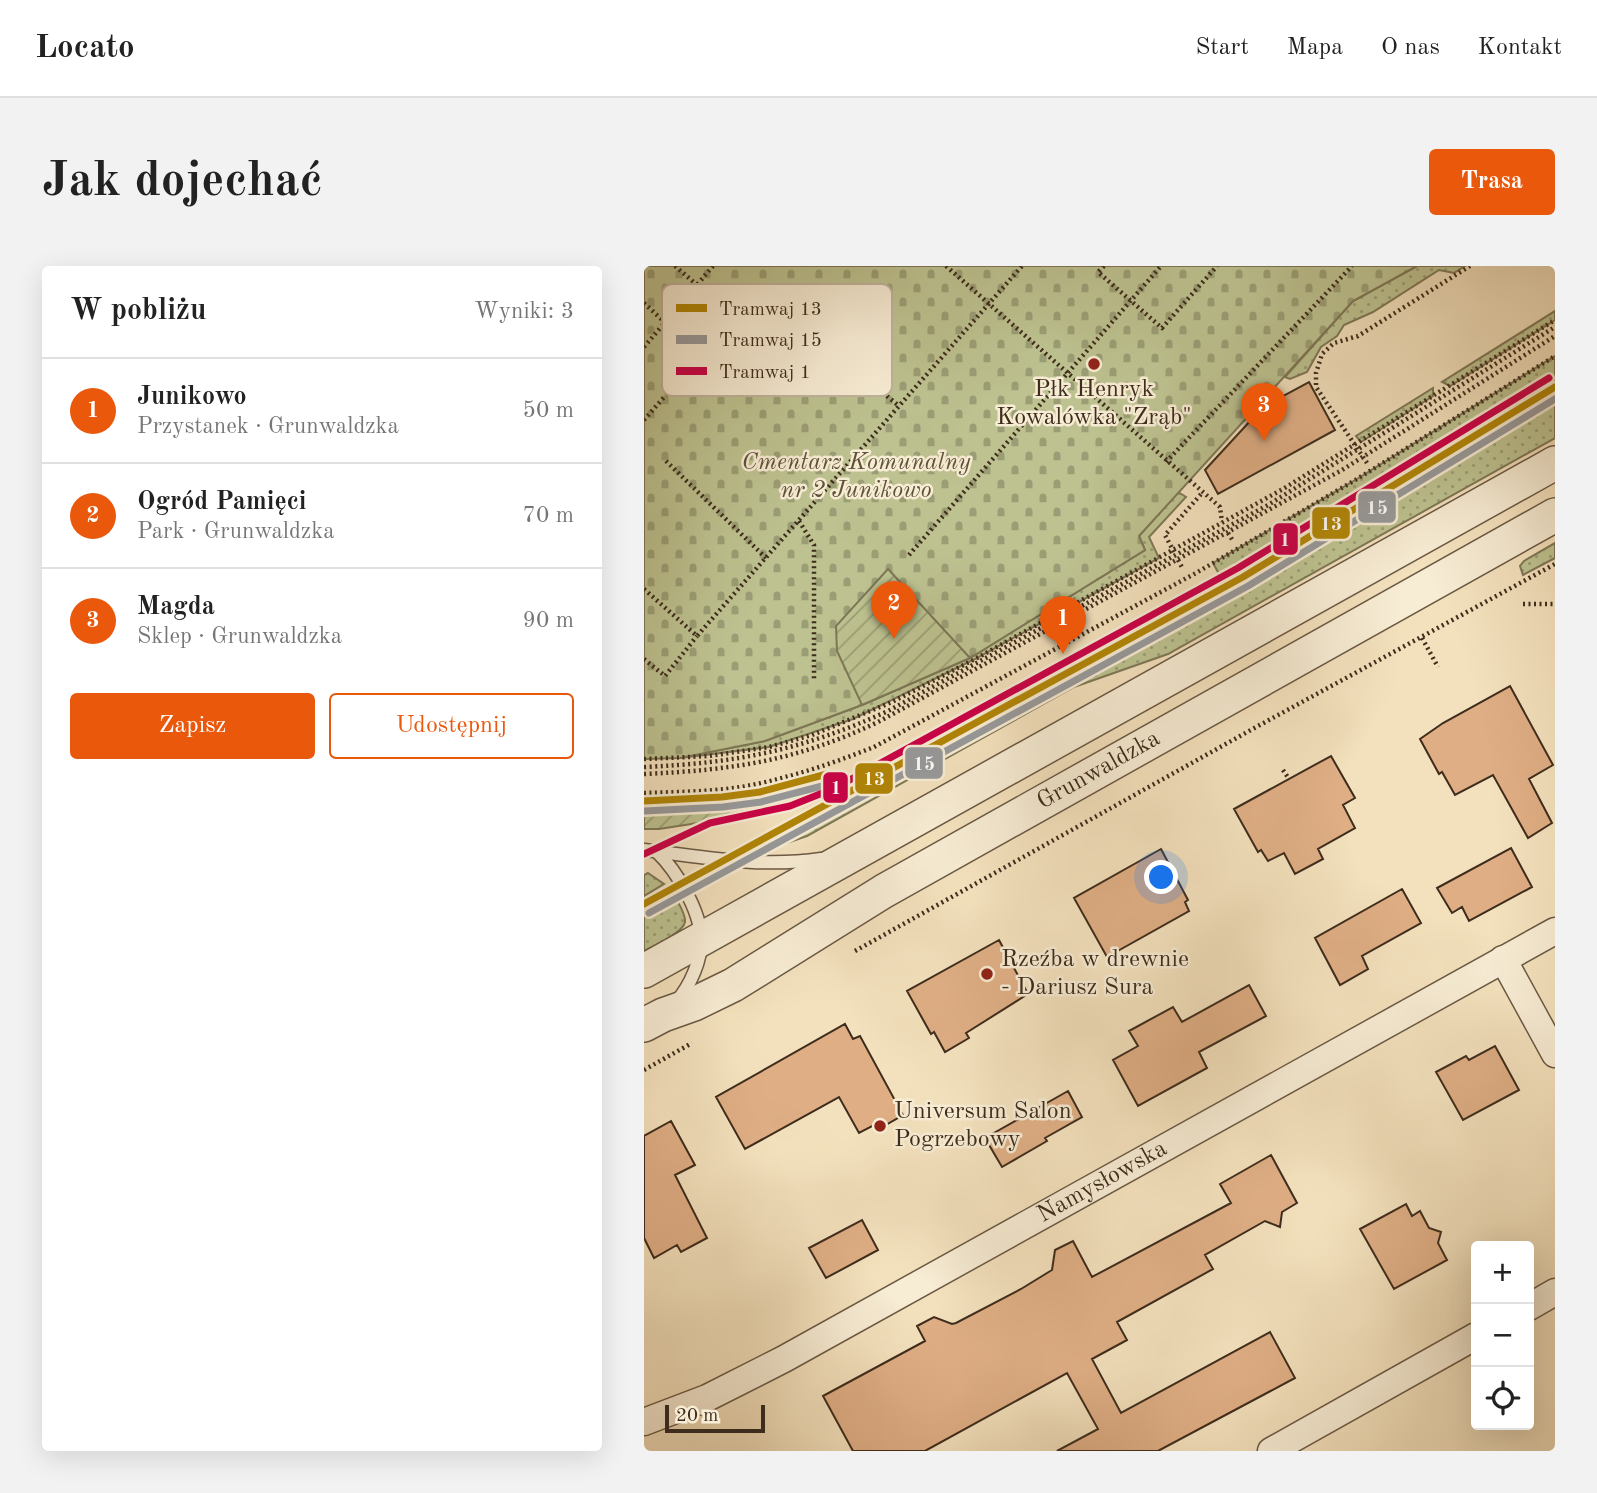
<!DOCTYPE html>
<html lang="pl">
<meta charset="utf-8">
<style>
body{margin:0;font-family:"Old Standard TT",serif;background:#f2f2f2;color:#222}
.controls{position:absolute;right:21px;bottom:21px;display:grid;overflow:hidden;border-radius:7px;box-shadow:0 7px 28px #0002}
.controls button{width:63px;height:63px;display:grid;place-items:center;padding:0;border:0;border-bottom:2px solid #e0e0e0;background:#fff;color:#222;font:35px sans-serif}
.scale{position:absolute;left:21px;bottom:18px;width:100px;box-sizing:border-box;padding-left:7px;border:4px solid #3e2c1c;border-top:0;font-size:19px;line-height:24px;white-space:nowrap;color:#3e2c1c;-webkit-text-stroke:5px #f7ecd4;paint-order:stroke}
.you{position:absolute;left:518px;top:612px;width:24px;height:24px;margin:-18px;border:5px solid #fff;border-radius:50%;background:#1a73e8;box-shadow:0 0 0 10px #1a73e833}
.badge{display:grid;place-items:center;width:46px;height:46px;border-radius:50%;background:#ea580c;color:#fff;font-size:23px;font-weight:700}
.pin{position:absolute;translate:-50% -58px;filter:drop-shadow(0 2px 4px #0008)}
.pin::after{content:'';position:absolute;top:37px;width:24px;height:21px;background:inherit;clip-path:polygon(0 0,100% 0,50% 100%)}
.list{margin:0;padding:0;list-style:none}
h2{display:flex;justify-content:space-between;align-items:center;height:91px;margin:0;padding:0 28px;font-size:30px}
h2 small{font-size:23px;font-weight:400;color:#767676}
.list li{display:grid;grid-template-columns:46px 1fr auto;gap:21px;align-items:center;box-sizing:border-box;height:105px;padding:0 28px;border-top:2px solid #e0e0e0}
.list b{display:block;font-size:26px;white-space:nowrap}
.list p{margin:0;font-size:23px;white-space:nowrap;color:#767676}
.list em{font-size:23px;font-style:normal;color:#767676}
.actions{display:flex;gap:14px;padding:21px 28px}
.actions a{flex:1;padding:16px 0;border:2px solid #ea580c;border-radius:7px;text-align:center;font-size:24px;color:#ea580c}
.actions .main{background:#ea580c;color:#fff}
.icon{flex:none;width:38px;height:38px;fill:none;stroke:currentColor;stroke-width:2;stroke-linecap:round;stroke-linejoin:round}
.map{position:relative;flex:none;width:911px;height:1185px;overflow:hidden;border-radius:7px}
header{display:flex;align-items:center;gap:42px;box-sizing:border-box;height:98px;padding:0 35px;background:#fff;border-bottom:2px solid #e0e0e0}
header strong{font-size:33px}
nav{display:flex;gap:38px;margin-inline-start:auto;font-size:24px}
.intro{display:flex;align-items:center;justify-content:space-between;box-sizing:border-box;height:168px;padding:0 42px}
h1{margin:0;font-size:49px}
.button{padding:18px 32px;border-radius:7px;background:#ea580c;color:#fff;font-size:24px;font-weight:700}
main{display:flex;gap:42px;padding:0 42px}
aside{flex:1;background:#fff;border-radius:7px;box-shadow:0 7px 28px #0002}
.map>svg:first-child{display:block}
.grass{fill:url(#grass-dots);stroke:#7e7756;stroke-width:2}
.cemetery{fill:url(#cemetery-stones);stroke:#7e7756;stroke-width:2}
.garden{fill:url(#garden-furrows);stroke:#7e7756;stroke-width:2}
.building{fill:#dfae85;stroke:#3e2c1c;stroke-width:2}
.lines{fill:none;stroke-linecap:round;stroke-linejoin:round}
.service-casing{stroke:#6b5944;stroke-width:15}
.minor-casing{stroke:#6b5944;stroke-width:29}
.tertiary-casing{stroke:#6b5944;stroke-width:36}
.path{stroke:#3e2c1c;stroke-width:4.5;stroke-dasharray:2 3.5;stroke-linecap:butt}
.service{stroke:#f7ecd4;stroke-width:12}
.minor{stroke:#f7ecd4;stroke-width:26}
.tertiary{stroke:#f7ecd4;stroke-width:33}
.tram-1-casing{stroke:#f7ecd4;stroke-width:12}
.tram-2-casing{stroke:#f7ecd4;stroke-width:12}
.tram-3-casing{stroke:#f7ecd4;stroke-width:12}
.tram-1{stroke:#b18506;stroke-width:7}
.tram-2{stroke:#97999b;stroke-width:7}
.tram-3{stroke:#ca0047;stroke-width:7}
.poi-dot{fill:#8f2418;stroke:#f7ecd4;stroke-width:2.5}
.labels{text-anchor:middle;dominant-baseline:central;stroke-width:5;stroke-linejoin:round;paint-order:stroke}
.poi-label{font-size:24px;fill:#3e2c1c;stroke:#f7ecd4;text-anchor:start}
.park-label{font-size:24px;font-style:italic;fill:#5e5239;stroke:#f7ecd4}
.street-label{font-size:24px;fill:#3e2c1c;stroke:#f7ecd4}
.key{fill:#f7ecd4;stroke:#c0b29d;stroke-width:2}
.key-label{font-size:19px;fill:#3e2c1c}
.line-badge{stroke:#f7ecd4;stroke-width:2.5}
.badge-label{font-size:19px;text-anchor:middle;font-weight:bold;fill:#fff}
</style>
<header>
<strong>Locato</strong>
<nav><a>Start</a><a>Mapa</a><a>O nas</a><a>Kontakt</a></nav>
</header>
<div class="intro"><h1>Jak dojechać</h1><a class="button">Trasa</a></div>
<main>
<aside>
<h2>W pobliżu<small>Wyniki: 3</small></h2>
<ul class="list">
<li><span class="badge">1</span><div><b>Junikowo</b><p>Przystanek · Grunwaldzka</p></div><em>50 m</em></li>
<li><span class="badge">2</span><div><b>Ogród Pamięci</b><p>Park · Grunwaldzka</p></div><em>70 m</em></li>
<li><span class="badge">3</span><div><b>Magda</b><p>Sklep · Grunwaldzka</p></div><em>90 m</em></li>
</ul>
<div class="actions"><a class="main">Zapisz</a><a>Udostępnij</a></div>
</aside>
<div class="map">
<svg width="911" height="1185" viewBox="0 0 911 1185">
<defs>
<pattern id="grass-dots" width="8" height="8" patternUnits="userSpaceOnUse" patternTransform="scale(1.75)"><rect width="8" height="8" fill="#bdc290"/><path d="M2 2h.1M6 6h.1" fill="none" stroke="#9b9e75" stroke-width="1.8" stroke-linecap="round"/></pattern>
<pattern id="cemetery-stones" width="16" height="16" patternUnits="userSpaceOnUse" patternTransform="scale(1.75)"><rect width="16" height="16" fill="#bdc290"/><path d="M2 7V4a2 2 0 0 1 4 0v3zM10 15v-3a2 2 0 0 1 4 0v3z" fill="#9b9e75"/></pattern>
<pattern id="garden-furrows" width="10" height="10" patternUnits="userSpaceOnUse" patternTransform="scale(1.75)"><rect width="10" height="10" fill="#bdc290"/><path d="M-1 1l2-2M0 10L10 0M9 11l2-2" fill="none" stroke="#9b9e75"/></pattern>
</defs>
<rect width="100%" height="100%" fill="#f3e1bd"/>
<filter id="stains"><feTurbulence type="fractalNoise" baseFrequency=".00286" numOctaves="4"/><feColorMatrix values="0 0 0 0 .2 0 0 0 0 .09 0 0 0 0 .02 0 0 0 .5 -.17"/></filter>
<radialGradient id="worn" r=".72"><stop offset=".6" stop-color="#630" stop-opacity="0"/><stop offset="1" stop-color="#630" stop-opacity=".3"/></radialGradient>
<path class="grass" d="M773,0h48l-11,7 -15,-3 -66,42 -29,13 -7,11 -16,11 -14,25 -17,7 -5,-2 68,-76z
M911,45v9l-105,66 -8,-4z
M911,90v82l-387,216 -94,33 -267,149 -26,9 -15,1 464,-252 -17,-31 144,-84z
M789,122v8l-72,46 -5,-6z
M534,226l8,5 -37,40 10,21 -182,100 -124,61 -84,28 -89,11 85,-17 97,-36 108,-47 175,-108 -6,-14z
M911,277v15l-32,17 -3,-9 4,-5z
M4,607l16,11 -20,12v-21z
M31,630c3,7 11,18 10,26 -2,11 -31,24 -41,29v-39z"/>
<path class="cemetery" d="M0,0h773l-64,35 -214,235 6,14 -170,105 -113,50 -97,36 -85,17 -36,1z"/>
<path class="garden" d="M244,303l82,89 -108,47 -25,-54 -1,-25z
M184,515l4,11 -43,17 -130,20h-15v-20c65,-3 122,-9 184,-28z"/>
<path class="building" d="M665,116l26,48 -117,64 -13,-24 58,-63z
M866,420l43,79 -24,14 23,44 -24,15 -35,-63 -38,20 -13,-23 -3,2 -19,-35 23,-16z
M687,490l24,42 -12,7 12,23 -37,21 5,10 -28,15 -11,-21 -16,8 -7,-11 -3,2 -24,-43z
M867,582l21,39 -63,34 -7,-14 -10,6 -15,-25z
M517,583l27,51 -3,2 4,9 -82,46 -33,-59z
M758,623l19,34 -59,33 6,13 -28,16 -25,-47z
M355,674l29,54 -62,39 3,5 -24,14 -11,-20 -3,2 -24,-43z
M605,719l17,31 -67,36 8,16 -69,38 -25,-46 25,-14 -9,-15 44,-24 9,15z
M201,758l8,15 7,-3 43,79 -26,15 -3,-5 -15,8 -20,-36 -94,52 -29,-52z
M851,780l24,44 -56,30 -27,-48 30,-16 3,4z
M424,825l14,26 -37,21 2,3 -45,26 -17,-29z
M27,855l24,44 -20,10 32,63 -26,14 -4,-7 -23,13 -10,-20v-102z
M627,889l26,48 -15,9 -2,15 -15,-6 -60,34 8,14 -96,53 10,18 -35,19 29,54 149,-81 25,46 -137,73h-101l41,-22 -31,-56 -142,78h-72l-30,-55 102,-55 -8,-15 17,-9 18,7 4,-1 65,-34 31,-19 3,-20 18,-9 19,36 139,-74 -11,-19z
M762,938l6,12 8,-5 9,17 12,4 -3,11 9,17 -53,29 -34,-60z
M218,954l16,30 -52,28 -17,-30z"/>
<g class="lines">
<defs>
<path id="service" d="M0,584c61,7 115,18 177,9
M13,586c19,18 43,58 44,86 1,22 -11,48 -25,64"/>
<g id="minor">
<path d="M859,693l52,95"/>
<path d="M885,1041l26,-15"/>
<path id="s1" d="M0,1156l63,-24 77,-39 771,-428"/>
<path d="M627,1185l205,-115"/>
</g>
<g id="tertiary">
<path d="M0,705l911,-508"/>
<path id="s2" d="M0,759l19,-10 31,-11 39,-19 151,-94 671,-376"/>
</g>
</defs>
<use href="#service" class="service-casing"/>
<use href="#minor" class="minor-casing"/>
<use href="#tertiary" class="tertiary-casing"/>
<path class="path" d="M31,0l22,19
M302,0l274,241 2,15
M460,0l-6,6 64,56 55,-62
M0,37l57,53
M0,81l69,-81
M0,154l115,-131 140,117
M22,195l100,97
M522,196l186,-196
M723,197l-51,-76v-14l6,-19 12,-11 24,-7 112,-70
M155,255l15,24v136
M584,267l5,8
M530,286l-9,-17 37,-42
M265,289l252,-289
M534,294l5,9
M0,323l53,47 325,-370
M879,338h32
M778,372l16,29
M0,393l21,17 32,-40
M0,493l65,-3 60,-9 43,-12 80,-33 85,-44 306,-169 272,-169
M0,501c94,-4 158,-17 244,-56l380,-206 287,-178
M639,504l6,9
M0,508c89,-4 152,-13 234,-52l464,-252 213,-134
M0,527c32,-1 65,-1 97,-6 46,-8 90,-23 133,-40l322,-174 161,-94 198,-123
M211,685l403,-225 297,-162
M0,804l48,-27"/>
<use href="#service" class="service"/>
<use href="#minor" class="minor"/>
<use href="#tertiary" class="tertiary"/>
<defs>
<path id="tram-1" d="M0,535l78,-4 38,-5 67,-18
M0,638l599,-327 312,-190"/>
<path id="tram-2" d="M1,545l78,-4 38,-5 69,-18
M5,647l599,-327 307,-187"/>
<path id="tram-3" d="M0,588l66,-31 80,-17 45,-18 403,-220 311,-190"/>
</defs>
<use href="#tram-1" class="tram-1-casing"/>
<use href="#tram-2" class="tram-2-casing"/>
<use href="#tram-3" class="tram-3-casing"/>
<use href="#tram-1" class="tram-1"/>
<use href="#tram-2" class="tram-2"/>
<use href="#tram-3" class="tram-3"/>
</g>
<g class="poi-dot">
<circle cx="450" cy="98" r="7"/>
<circle cx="343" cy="708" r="7"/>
<circle cx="236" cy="860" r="7"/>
</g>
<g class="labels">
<g class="poi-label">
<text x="450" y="124" text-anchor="middle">Płk Henryk<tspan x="450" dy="28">Kowalówka "Zrąb"</tspan></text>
<text x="357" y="694">Rzeźba w drewnie<tspan x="357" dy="28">- Dariusz Sura</tspan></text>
<text x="250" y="846">Universum Salon<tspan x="250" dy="28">Pogrzebowy</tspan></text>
</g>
<g class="park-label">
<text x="212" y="197">Cmentarz Komunalny<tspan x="212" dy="28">nr 2 Junikowo</tspan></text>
</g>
<g class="street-label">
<text stroke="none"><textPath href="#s2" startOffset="522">Grunwaldzka</textPath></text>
<text stroke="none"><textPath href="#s1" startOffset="518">Namysłowska</textPath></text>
</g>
</g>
<rect x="18" y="18" width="230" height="112" rx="10" class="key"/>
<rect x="32" y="38" width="31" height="8" fill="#b18506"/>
<rect x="32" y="69" width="31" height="9" fill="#97999b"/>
<rect x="32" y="101" width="31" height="8" fill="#ca0047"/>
<g class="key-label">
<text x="75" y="49">Tramwaj 13</text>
<text x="75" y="80">Tramwaj 15</text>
<text x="75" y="112">Tramwaj 1</text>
</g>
<g class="line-badge">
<rect x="713" y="224" width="40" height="34" rx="7" fill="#97999b"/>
<rect x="667" y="240" width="40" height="34" rx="7" fill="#b18506"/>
<rect x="628" y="256" width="27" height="34" rx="7" fill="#ca0047"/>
<rect x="260" y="480" width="40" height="34" rx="7" fill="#97999b"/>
<rect x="210" y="496" width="40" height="33" rx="7" fill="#b18506"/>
<rect x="178" y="505" width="27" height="33" rx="7" fill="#ca0047"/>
</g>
<g class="badge-label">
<text x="733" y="248">15</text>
<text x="687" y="264">13</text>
<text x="641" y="280">1</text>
<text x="280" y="504">15</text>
<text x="230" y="519">13</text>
<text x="192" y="528">1</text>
</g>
<rect width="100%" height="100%" filter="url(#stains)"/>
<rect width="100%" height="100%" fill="url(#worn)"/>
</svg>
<div class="controls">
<button>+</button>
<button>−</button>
<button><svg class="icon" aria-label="locate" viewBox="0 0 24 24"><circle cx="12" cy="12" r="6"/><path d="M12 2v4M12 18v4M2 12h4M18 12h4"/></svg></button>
</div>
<div class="scale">20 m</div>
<div class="you"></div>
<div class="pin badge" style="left:419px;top:388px">1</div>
<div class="pin badge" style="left:250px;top:373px">2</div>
<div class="pin badge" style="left:620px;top:175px">3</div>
</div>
</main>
